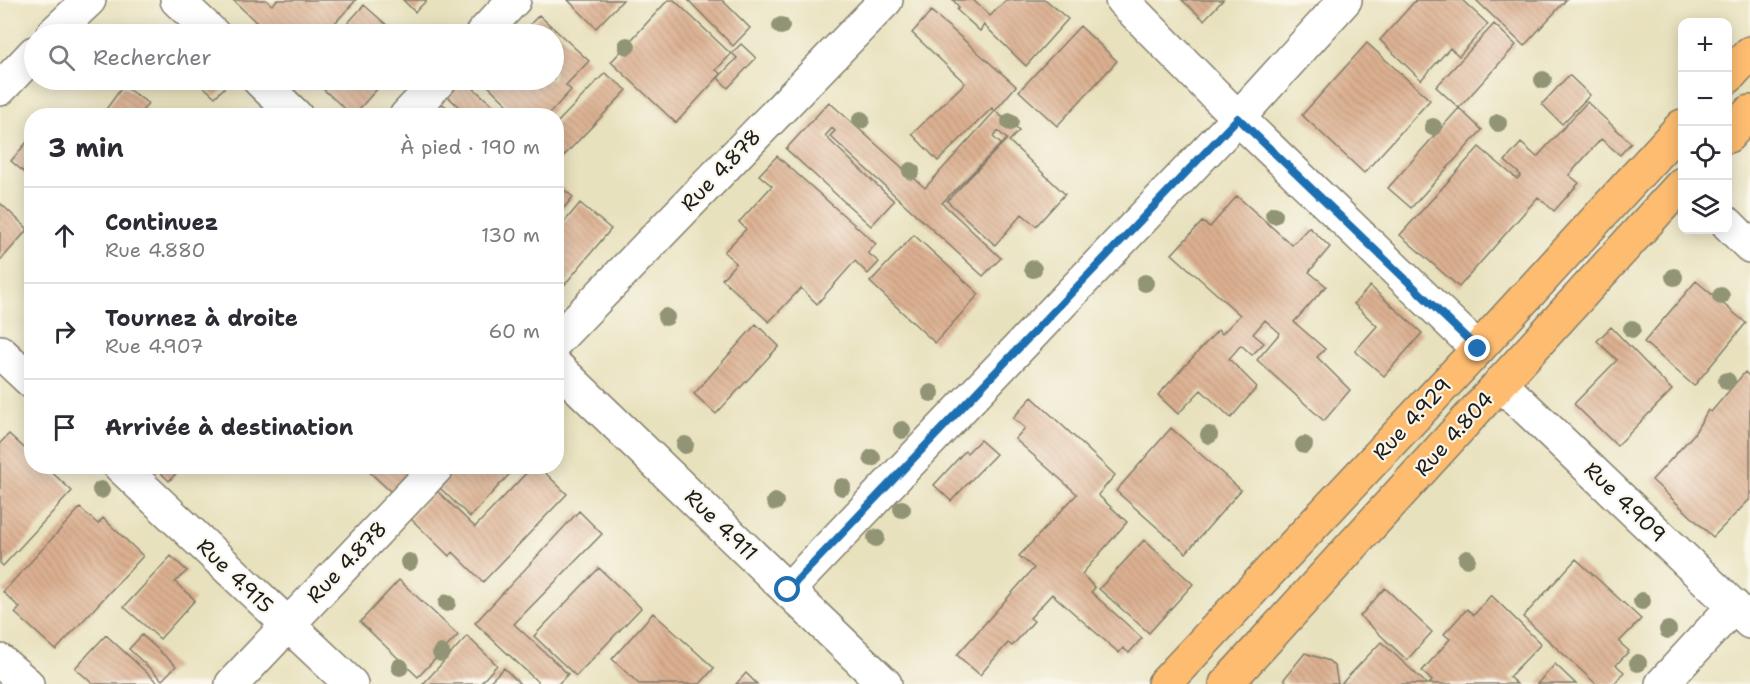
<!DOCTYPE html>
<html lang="fr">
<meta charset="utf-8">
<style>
body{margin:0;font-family:"Shantell Sans",sans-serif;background:#f7f7f7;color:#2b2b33}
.controls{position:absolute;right:18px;top:18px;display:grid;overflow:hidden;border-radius:12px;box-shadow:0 3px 15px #0003}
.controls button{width:54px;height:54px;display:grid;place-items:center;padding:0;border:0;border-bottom:2px solid #e1e1e2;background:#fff;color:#2b2b33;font:30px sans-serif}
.stop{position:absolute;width:18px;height:18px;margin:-14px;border:4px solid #1f6fb2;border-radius:50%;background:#fff}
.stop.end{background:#1f6fb2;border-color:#fff;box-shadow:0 2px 6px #0008}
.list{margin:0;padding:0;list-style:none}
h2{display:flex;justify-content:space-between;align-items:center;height:78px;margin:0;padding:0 24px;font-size:26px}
h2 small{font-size:20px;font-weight:400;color:#7c7c81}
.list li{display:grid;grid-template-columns:39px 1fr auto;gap:18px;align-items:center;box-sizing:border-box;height:96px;padding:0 24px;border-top:2px solid #e1e1e2}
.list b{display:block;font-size:22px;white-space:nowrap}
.list p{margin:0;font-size:20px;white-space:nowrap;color:#7c7c81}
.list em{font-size:20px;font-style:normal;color:#7c7c81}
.icon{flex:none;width:33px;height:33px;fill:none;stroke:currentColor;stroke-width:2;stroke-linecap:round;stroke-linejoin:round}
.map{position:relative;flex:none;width:1750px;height:684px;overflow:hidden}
.search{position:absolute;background:#fff;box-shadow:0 3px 15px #0003;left:24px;top:24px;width:540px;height:66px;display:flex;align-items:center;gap:15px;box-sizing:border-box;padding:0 21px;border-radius:33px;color:#7c7c81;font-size:22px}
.panel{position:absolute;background:#fff;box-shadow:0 3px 15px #0003;left:24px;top:108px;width:540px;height:366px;border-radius:24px}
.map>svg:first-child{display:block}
.building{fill:url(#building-back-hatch)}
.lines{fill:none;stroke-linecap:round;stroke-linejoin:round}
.minor-casing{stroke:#827e6c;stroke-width:36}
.major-casing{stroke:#827e6c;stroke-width:36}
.minor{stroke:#fff;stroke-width:33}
.major{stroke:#fdbc6f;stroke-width:33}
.tree{fill:#929574}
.route{stroke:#1f6fb2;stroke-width:8}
.labels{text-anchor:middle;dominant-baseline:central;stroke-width:4.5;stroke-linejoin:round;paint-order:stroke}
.street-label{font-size:21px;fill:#1c1c1c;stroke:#fbf7ec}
</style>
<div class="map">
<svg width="1750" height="684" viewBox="0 0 1750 684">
<defs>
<pattern id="building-back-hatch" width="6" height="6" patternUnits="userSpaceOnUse" patternTransform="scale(1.5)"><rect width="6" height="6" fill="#dcb091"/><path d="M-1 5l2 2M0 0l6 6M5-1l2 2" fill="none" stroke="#bc977c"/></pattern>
</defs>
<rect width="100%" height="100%" fill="#fbf7ec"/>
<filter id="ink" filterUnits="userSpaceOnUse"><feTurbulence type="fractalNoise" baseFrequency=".0167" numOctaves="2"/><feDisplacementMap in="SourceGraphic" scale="12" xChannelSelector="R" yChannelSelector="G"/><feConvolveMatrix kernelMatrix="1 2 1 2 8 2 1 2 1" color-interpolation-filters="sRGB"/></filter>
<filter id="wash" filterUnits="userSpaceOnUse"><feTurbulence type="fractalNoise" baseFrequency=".008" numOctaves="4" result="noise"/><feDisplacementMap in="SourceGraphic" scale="24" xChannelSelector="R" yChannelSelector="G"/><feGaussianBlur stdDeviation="1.35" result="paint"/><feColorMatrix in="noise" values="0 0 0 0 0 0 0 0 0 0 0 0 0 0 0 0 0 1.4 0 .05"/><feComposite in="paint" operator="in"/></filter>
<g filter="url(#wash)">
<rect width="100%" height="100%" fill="#e8e1bd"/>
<g id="blocks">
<path class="building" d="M233,0h33l6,5 5,-5h79l-31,34h-63l-9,-8 3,-4z
M403,0h24l-12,12z
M568,0h55l-27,28z
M668,0h6l57,54 -15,16 5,4 -45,49 -65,-61z
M688,0h34l28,28 -17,18z
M953,0h20l17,16 16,-16h40l22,19 -42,47 -42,-41 -4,6 -23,-21 2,-3z
M1182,0h41l-19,20z
M1416,0h46l26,24 -29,32 -9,-8 -29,32 -41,-40z
M1476,0h90l-42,46z
M364,5l33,29h-59z
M931,11l85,75 -21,25 -3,-3 -54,53 -26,-27 53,-51 -53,-50z
M539,15l50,46 -23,24 5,5 -23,25 -5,-4 -4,5h-20l-37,-36h72v-46h-33z
M1494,24l22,21 -57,63 -23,-21z
M1080,26l37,35 -60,65 -38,-35z
M1367,43l63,57 -66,73 -62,-58z
M741,44l15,14 -28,30 -10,-10 19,-20 -5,-5z
M605,73l22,17 -71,74v-40z
M1569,75l21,20 -28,29 -20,-20z
M196,80h36l-17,17z
M313,80h72l-32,36z
M458,80h6l41,36h-36l-24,-22z
M123,86l25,17 -9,13h-38z
M436,99l22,17h-38z
M829,102l96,86 70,-77 24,20 -10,10 56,53 -29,32 -14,-12 -27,31 -48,-44 60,-62 -9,-8 -5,6 8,7 -59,59 59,55 -18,18 -153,-140 5,-5 -3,-3 -7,8 69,65 -23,25 -85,-77z
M1587,102l44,41 -11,12 -19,-16 -32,36 10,8 -25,28 -16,-14 -79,90 -59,-52 79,-88 38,32 4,-4 -16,-14 16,-18 16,14z
M1459,108l23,22 -71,78 -23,-20z
M32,136v43l-21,-18z
M777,156l99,88 -8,9 11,9 -11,12 -13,-13 -38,43 -16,-16 -32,34 -47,-43 14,-16 -12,-11 22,-23 -7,-7 33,-36 -13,-11z
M556,183l17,14 -17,20z
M1237,196l55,49 17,-18 21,20 -21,25 17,14 -32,36 31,27 -8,8 33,33 -26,31 -67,-61 23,-27 -15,-13 -12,14 11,9 -12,12 -11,-10 -12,14 28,28 -26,31 -30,-28 -23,24 -20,-19 60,-65 4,4 18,-19 -68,-61 30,-32 8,5z
M0,203l28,26 -28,32z
M580,203l31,26 -55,66v-63z
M914,235l65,59 -44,49 -65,-61z
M1696,281l50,42 -52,63 -50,-44z
M1370,286l52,47 -38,43 -29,-25 22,-25 -23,-22z
M756,324l23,22 -63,68 -22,-20z
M1611,327l61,63 -55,56 -43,-42 43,-44 -20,-19z
M1745,372l5,5v122l-37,38 -61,-57 42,-46 14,-24 3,2z
M1032,397l83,78 -17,20 29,27 -45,52 13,14 -4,4 51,46 -13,15 -6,-5 -4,5 -67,-59 -22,24 4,3 -22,25 -4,-3 -28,32 -23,-20 77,-87 -15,-12 58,-62 -62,-55 10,-11 -12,-10z
M1171,428l70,62 -55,63 -70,-62z
M9,434l23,21v11h13l27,25 -69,75 -3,-3v-120z
M980,440l16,14 -45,47 -17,-16 31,-34 2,2z
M154,466h29l-14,15z
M363,466h51l-23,26z
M458,466h59l-47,51 -31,-30z
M533,466h5l29,28 -84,88 -30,-30 -4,4 -39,-38 26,-28 39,37z
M80,508l18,16 5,-6 40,38 -87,94 -41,-37 5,-5 -17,-16z
M579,511l23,23 -88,90 54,50 -10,10h-18l-65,-61z
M1144,540l49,44 -44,49 -50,-44z
M171,556l16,15 -12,11 20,18 -35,39 -36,-32z
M1576,559l65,60 -22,23 10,9 -13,14 8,7 -10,12h-18l-73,-67z
M599,568l42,40 -65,68 -42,-40z
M399,580l59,55 -40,42 -58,-55z
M1385,588l47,44 -25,28 -47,-44z
M1491,595l50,49 -32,33 8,7h-88l3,-3 -10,-10 28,-32 -6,-5 23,-25 7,6z
M653,613l61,55 -14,16h-61l-27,-25z
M106,635l53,49h-66l-18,-16z
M142,635l34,31 -14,14 -33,-31z
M467,636l30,29 -17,19h-57z
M1381,642l46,42h-86z
M1305,653l24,8 6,6 3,17h-49l-5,-5z
M1555,664l21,20h-39z
M504,668l16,16h-33z
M746,673l11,11h-21z"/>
</g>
</g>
<g filter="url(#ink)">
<use href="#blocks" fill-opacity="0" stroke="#827e6c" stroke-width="1.5"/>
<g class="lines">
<defs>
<path id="minor" d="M177,0l36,34
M1122,0l116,118 240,231
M53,34l36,-34
M482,34l32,-34
M259,80l37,36
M0,89l34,-36
M406,116l34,-36
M1728,224l22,22
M556,341l330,-341
M0,352l32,30
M556,366l329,318
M1500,383l250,239
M120,466l231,218
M788,590l450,-472 107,-118
M0,661l27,23
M232,684l206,-218
M1662,684l72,-78"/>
<path id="major" d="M1728,77l22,-24
M1728,136l22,-24
M1164,684l314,-335 204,-223
M1226,684l456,-500"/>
</defs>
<use href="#minor" class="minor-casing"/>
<use href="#major" class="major-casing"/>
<use href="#minor" class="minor"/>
<use href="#major" class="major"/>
</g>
<g class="tree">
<circle cx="781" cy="26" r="9"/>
<circle cx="627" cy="46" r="9"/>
<circle cx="1543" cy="80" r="9"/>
<circle cx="861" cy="120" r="9"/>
<circle cx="1010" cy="122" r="9"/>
<circle cx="1498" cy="123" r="9"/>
<circle cx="1433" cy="127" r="9"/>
<circle cx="911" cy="171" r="9"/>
<circle cx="1274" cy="215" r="9"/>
<circle cx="1033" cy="269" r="9"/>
<circle cx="1674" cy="277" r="9"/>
<circle cx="1145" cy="283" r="9"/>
<circle cx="1721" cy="296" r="9"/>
<circle cx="666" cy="317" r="9"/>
<circle cx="1632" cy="329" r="9"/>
<circle cx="1727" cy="381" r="9"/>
<circle cx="931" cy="393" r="9"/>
<circle cx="902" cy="430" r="9"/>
<circle cx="1209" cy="435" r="9"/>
<circle cx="685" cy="445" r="9"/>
<circle cx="1304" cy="445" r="9"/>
<circle cx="872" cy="458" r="9"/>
<circle cx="842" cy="487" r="9"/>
<circle cx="101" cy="490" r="9"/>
<circle cx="775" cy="502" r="9"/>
<circle cx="902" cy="509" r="9"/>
<circle cx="876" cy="538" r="9"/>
<circle cx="1467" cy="559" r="9"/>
<circle cx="409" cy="562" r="9"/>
<circle cx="1642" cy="601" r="9"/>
<circle cx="447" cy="603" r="9"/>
<circle cx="1668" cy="630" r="9"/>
<circle cx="441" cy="653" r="9"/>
<circle cx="1638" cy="663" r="9"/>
<circle cx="400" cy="667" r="9"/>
</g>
</g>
<g class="lines" filter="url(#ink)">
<path class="route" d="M788,590l450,-472 240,231"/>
</g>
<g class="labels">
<g class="street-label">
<text transform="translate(721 170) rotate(-46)">Rue 4.878</text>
<text transform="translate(1412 419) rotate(-47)">Rue 4.929</text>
<text transform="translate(1454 434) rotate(-48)">Rue 4.804</text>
<text transform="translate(1625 502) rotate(44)">Rue 4.909</text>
<text transform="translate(721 525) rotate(44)">Rue 4.911</text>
<text transform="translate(347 562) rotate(-46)">Rue 4.878</text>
<text transform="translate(235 576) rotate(44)">Rue 4.915</text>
</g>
</g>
</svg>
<div class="controls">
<button>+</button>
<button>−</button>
<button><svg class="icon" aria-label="locate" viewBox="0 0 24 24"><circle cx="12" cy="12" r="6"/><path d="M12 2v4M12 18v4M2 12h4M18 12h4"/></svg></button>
<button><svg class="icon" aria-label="layers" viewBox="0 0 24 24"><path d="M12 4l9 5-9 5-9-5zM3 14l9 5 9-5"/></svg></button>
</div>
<div class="stop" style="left:788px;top:590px"></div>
<div class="stop end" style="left:1478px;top:349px"></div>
<div class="search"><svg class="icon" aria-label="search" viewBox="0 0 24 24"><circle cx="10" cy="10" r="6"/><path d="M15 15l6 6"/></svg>Rechercher</div>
<section class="panel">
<h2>3 min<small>À pied · 190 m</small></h2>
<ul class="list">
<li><svg class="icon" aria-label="ahead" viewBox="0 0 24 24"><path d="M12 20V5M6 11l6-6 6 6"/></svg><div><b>Continuez</b><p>Rue 4.880</p></div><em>130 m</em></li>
<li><svg class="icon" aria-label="right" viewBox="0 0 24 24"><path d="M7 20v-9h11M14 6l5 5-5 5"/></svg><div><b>Tournez à droite</b><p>Rue 4.907</p></div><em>60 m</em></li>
<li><svg class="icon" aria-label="arrive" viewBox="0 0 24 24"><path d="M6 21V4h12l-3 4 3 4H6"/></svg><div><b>Arrivée à destination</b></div></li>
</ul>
</section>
</div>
